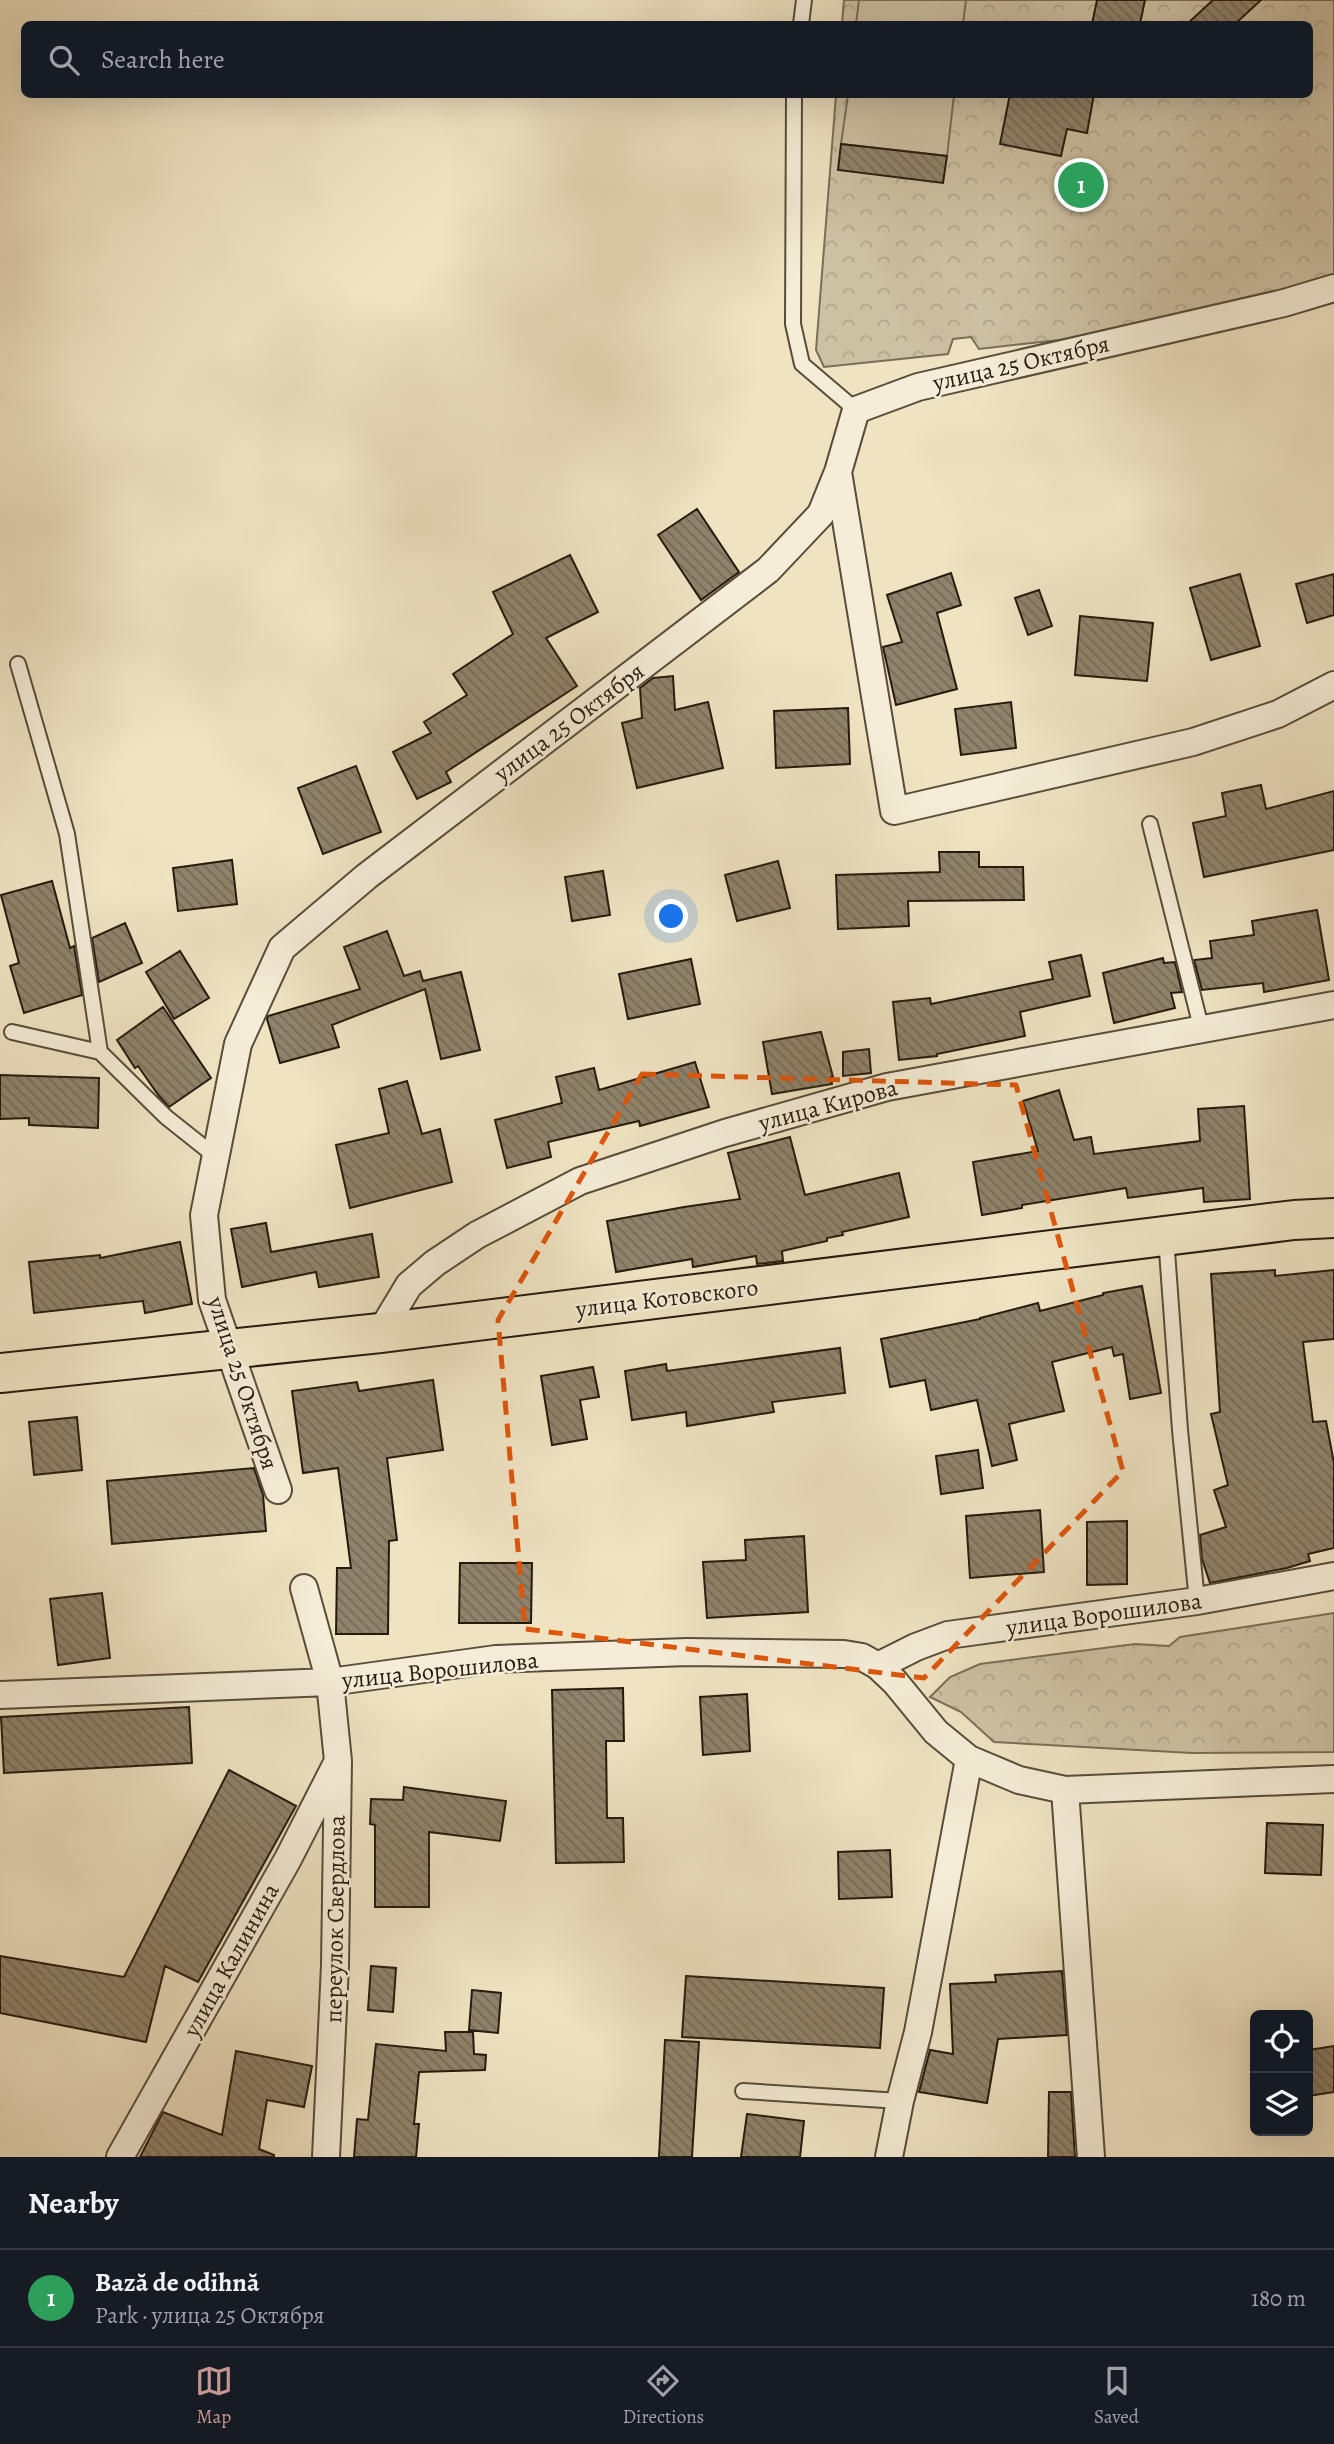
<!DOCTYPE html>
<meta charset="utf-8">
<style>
body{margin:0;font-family:Alegreya,serif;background:#20242c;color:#f1f3f6}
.controls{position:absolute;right:21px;bottom:21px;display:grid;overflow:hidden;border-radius:10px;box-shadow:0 7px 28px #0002}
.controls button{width:63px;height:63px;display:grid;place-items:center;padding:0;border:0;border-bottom:2px solid #363941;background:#171b24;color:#f1f3f6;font:35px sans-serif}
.you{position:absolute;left:672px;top:917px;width:24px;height:24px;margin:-18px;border:5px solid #fff;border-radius:50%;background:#1a73e8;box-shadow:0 0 0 10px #1a73e833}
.badge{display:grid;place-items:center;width:46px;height:46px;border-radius:50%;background:#c59692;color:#fff;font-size:23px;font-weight:700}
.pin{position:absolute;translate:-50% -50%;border:4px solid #fff;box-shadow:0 2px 7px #0006}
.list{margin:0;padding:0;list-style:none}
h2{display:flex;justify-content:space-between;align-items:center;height:91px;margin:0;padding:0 28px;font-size:30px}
h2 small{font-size:23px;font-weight:400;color:#9ea1a6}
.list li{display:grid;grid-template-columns:46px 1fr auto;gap:21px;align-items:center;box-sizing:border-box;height:98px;padding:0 28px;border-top:2px solid #363941}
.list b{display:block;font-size:26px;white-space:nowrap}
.list p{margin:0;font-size:23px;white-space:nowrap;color:#9ea1a6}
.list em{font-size:23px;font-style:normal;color:#9ea1a6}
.icon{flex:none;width:38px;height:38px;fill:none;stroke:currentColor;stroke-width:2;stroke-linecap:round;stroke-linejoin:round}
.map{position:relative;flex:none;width:1334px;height:2157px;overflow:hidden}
.search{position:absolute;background:#171b24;box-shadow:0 7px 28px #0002;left:21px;right:21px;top:21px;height:77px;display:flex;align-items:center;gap:18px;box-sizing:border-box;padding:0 24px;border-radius:10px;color:#9ea1a6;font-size:26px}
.sheet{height:189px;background:#171b24}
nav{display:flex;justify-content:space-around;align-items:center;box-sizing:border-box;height:98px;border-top:2px solid #363941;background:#171b24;font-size:19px;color:#9ea1a6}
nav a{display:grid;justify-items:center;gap:4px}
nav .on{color:#c59692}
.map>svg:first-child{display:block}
.park{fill:url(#park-crowns);stroke:#7a6e58;stroke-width:2}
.pitch{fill:#cdc1a3;stroke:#7a6e58;stroke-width:2}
.building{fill:url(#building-back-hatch);stroke:#261a0d;stroke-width:2}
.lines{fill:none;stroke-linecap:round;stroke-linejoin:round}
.lane-casing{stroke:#584c3a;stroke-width:18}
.street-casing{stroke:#584c3a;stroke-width:30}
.highway-casing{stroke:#261a0d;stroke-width:42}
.lane{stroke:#f5edd7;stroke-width:14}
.street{stroke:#f5edd7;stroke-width:26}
.highway{stroke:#efe3c2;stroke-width:38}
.marked{fill:none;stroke:#de560c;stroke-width:5;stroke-dasharray:14 9;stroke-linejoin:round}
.labels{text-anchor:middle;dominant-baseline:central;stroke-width:5;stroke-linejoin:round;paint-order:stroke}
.street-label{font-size:24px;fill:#261a0d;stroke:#f5edd7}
</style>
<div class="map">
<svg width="1334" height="2157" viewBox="0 0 1334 2157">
<defs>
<pattern id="park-crowns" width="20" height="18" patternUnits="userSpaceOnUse" patternTransform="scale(1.75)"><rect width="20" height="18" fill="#cdc1a3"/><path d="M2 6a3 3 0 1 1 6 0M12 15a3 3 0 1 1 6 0" fill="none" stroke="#b0a58b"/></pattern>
<pattern id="building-back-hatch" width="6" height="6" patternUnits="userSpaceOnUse" patternTransform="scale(1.75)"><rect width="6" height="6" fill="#8f836b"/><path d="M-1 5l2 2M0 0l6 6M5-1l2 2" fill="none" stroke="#756a56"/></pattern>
</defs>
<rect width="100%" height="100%" fill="#efe3c2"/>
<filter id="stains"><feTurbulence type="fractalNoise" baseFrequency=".00286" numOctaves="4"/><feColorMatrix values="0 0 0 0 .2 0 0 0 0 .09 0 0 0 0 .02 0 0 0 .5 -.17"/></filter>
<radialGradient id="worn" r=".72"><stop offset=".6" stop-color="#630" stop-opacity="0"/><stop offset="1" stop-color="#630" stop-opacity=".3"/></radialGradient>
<path class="park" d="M844,0h490v276l-48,15 -218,48 -89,10 -8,-12 -18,2 -5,15 -124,13 -8,-17 20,-255 474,-1v-70h-468z
M1334,1613v139l-142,1 -198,-11 -33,-30 -31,-15 20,-20 30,-13 155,-20 34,2 11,-9z"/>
<path class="pitch" d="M859,0h107l-3,24h-107z
M848,95h106l-7,61 -106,-12z"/>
<path class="building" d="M1097,0h48l-5,24h-48z
M1213,0h48l-26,24h-48z
M1010,94h84l-7,39 -20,-4 -6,27 -61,-12z
M841,144l106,12 -4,27 -105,-13z
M697,509l42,63 -38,28 -43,-65z
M570,555l28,57 -52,26 31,48 -131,86 5,10 -34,17 -24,-47 38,-19 -7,-11 43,-27 -14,-21 60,-40 -20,-42z
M951,573l10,32 -24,8 20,76 -61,16 -13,-58 19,-5 -15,-47z
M1240,574l20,72 -49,14 -21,-72z
M1334,574v41l-27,8 -11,-39z
M1039,590l13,36 -24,9 -13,-37z
M1080,616l73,7 -6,58 -72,-6z
M673,676l2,34 33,-8 15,66 -86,20 -15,-65 20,-5 -2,-30 13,-10z
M1011,702l5,46 -55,7 -6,-46z
M848,708l2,56 -74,4 -2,-57z
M356,766l25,66 -58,22 -25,-66z
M1261,785l5,24 68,-18v59l-130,27 -11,-54 33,-7 -4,-23z
M939,852h40v15h44l1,33 -116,1 1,25 -71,3 -2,-54 104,-3z
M232,860l5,44 -59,7 -5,-43z
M778,861l12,47 -53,13 -12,-46z
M603,871l7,44 -38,6 -7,-44z
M52,881l18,67 4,-2 8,49 -58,18 -14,-47 9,-3 -18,-68z
M1317,910l12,70 -65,12 -1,-9 -61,7 -8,-30 18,-2 -2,-17 44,-6 -2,-14z
M125,923l17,40 -43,19 -7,-44z
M387,931l17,45 16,-5 3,10 38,-9 19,78 -39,9 -16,-70 -93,36 7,22 -59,16 -13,-44 1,-3 92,-27 -16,-42z
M180,951l29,47 -35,21 -28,-47z
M1081,955l9,41 -70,16 5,24 -88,18v2l-38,4 -6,-58 37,-4 1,6 122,-25 -4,-17z
M1163,958l1,5 11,-1 7,30 -11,1 4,15 -61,15 -11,-50z
M691,959l9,45 -72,15 -9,-45z
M163,1007l48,71 -42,29 -10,-11 -21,-30 -3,2 -18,-28z
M821,1032l12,45h-2l1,7 -60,10 -9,-52z
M869,1049l2,24 -28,3v-24z
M695,1062l14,45 -69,19 -1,-5 -91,21 3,15 -44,11 -12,-48 67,-17 -6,-26 38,-9 5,22z
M0,1075l99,3 -1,50 -69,-3v-7l-29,1z
M407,1081l15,53 18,-5 12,53 -102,26 -14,-63 53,-12 -10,-44z
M1059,1090l15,50 17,-3 3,17 106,-13 -2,-32 46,-3 6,93 -46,3 -1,-14 -75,10 -2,-10 -104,17v3l-40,7 -9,-53 65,-11 -15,-50z
M790,1137l15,58 94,-22 10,44 -67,15 1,3 -16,3v3l-45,10 1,10 -26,3 -1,-8 -63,11 -1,-8 -76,13 -9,-51 77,-14 56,-8 -12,-46z
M266,1223l5,29 101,-18 7,43 -60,10 -3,-15 -74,15 -11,-58z
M180,1242l12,62 -47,9 -2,-12 -109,12 -5,-51 71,-7v3z
M1275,1270v6l59,-6v69l-31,3 10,80 13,-1 8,42v85l-26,6 2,7 -23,7 -77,15 -8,-24 -2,-24 26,-8 -12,-37 14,-5 -17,-71 9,-2 -9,-138z
M1142,1286l19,107 -31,6 -7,-45 -9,2 -2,-9 -60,15 12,49 -55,13 8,36 -25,6 -15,-66 -46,10 -6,-30 -35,7 -9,-48 99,-20v-1l58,-15 2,8 63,-16v-2z
M840,1348l5,45 -73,9 2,10 -87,14 -1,-14 -54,8 -7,-49 41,-7 1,7z
M593,1367l6,30 -19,3 7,39 -35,6 -11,-69z
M433,1380l10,70 -56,8 10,82 -8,1 -1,93h-52l1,-66h14l-13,-100 -35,5 -11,-82 65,-9 2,9z
M77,1417l5,53 -48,5 -5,-53z
M978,1450l5,38 -42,6 -5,-38z
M254,1468l9,27 3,36 -154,13 -5,-63z
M1040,1510l4,62 -74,6 -4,-62z
M1127,1521v63l-40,1v-63z
M804,1536l4,76 -101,6 -4,-56 43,-2 -1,-20z
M460,1563h72l-1,60h-72z
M102,1593l8,65 -52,7 -8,-66z
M623,1688l1,53h-18l1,77h16l1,44 -68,1 -4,-173z
M747,1694l3,57 -47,4 -3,-58z
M189,1707l3,56 -188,10 -3,-56z
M229,1770l67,36 -98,176 -33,-16 -19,76 -146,-29v-57l124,21z
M404,1787l102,14 -6,40 -71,-9v75h-54v-82l-5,-1 1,-25 32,1z
M1267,1823l56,2 -2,50 -56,-2z
M890,1850l2,47 -53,2 -1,-47z
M371,1966l25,2 -3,44 -25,-2z
M1062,1971l5,64 -69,4 -11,64 -68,-11 11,-42 23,4 -3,-70 46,-2 -1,-7z
M686,1976l198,12 -4,60 -198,-11z
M472,1990l29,3 -3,40 -29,-3z
M445,2032h28l1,22 12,1 -1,15 -66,2 -5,52h5l-3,33h-62l3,-38 11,1 8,-76 70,7z
M665,2040l34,2 -7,115h-33z
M1334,2046v46l-26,4v-46z
M236,2051l76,15 -8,41 -37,-7 -8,49 15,6v2h-134l23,-45 59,23z
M1049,2092h22l4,65h-27z
M747,2114l57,7 -4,36h-59z"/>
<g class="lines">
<defs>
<path id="lane" d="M801,24l3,-24
M794,94l-1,230 9,40 54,46
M18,664l49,170 33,218
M1150,824l52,207
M12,1032l88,20 66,65 49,39
M1166,1237l14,193 17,171
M743,2091l157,10"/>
<path id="street" d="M838,472l56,339 299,-69 85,-28 56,-29
M380,1333l29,-48 26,-22 42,-28 103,-54 145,-48 162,-46 447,-82
M278,1490l-66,-190 -8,-85 34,-171 44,-96 85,-72 401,-306 53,-56 17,-42 18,-62 62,-23 366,-84 50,-15
M304,1588l26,94 8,79 -3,204 -9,192
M878,1666l38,-19 32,-12 249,-34 137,-25
M0,1695l330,-13 166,-23 191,-7 157,2 18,3 16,9 17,16 41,50 33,27 50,21 46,10 269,-11
M1065,1790l26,367
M120,2157l168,-298 48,-94
M889,2157l11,-56 18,-69 51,-273"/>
<path id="highway" d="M0,1373l380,-40 914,-113 40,-2"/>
</defs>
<use href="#lane" class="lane-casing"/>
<use href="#street" class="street-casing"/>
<use href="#highway" class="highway-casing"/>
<use href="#lane" class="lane"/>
<use href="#street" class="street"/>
<use href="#highway" class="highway"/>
</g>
<path class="marked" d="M642,1074l374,11 107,386 -199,207 -399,-49 -27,-309z"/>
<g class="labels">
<g class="street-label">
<text transform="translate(1021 363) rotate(-13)">улица 25 Октября</text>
<text transform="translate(569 722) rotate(-37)">улица 25 Октября</text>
<text transform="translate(828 1105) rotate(-15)">улица Кирова</text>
<text transform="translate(667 1298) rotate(-7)">улица Котовского</text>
<text transform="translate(243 1383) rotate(72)">улица 25 Октября</text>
<text transform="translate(1104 1614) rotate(-8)">улица Ворошилова</text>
<text transform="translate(440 1670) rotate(-6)">улица Ворошилова</text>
<text transform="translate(335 1919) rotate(-89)">переулок Свердлова</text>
<text transform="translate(231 1960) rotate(-61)">улица Калинина</text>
</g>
</g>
<rect width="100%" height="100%" filter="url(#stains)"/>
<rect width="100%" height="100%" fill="url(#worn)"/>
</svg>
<div class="controls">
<button><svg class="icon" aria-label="locate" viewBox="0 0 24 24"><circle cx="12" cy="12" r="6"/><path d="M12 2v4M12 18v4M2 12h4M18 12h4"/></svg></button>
<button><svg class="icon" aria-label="layers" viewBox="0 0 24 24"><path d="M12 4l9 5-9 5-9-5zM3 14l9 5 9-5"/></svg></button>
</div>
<div class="you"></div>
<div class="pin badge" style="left:1081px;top:185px;background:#2e9e5b">1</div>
<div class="search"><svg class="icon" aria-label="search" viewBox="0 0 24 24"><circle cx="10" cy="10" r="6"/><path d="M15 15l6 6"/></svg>Search here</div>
</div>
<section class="sheet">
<h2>Nearby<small></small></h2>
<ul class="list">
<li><span class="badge" style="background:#2e9e5b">1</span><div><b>Bază de odihnă</b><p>Park · улица 25 Октября</p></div><em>180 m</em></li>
</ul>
</section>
<nav>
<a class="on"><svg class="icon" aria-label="map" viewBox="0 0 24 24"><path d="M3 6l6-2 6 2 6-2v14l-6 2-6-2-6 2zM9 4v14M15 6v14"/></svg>Map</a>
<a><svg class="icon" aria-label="directions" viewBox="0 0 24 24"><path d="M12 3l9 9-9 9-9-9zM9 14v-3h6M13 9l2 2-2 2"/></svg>Directions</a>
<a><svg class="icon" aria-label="saved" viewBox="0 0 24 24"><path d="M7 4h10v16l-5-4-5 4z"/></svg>Saved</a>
</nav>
